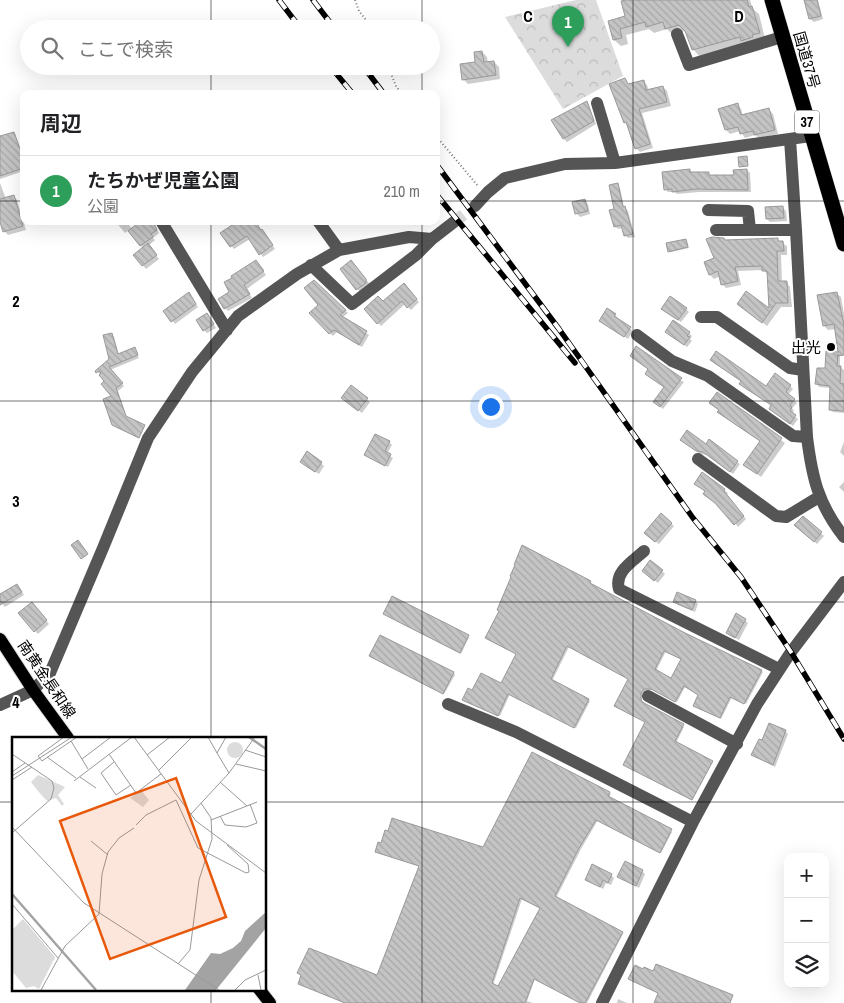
<!DOCTYPE html>
<html lang="ja">
<meta charset="utf-8">
<style>
body{margin:0;font-family:"Archivo Narrow","Noto Sans JP",sans-serif;background:#f2f2f2;color:#202124}
.controls{position:absolute;right:15px;bottom:15px;display:grid;overflow:hidden;border-radius:10px;box-shadow:0 5px 20px #0002}
.controls button{width:45px;height:45px;display:grid;place-items:center;padding:0;border:0;border-bottom:1px solid #e0e0e0;background:#fff;color:#202124;font:25px sans-serif}
.you{position:absolute;left:490px;top:406px;width:18px;height:18px;margin:-12px;border:4px solid #fff;border-radius:50%;background:#1a73e8;box-shadow:0 0 0 8px #1a73e833}
.badge{display:grid;place-items:center;width:32px;height:32px;border-radius:50%;background:#2563eb;color:#fff;font-size:16px;font-weight:700}
.pin{position:absolute;translate:-50% -41px;filter:drop-shadow(0 1px 2px #0008)}
.pin::after{content:'';position:absolute;top:26px;width:18px;height:15px;background:inherit;clip-path:polygon(0 0,100% 0,50% 100%)}
.list{margin:0;padding:0;list-style:none}
h2{display:flex;justify-content:space-between;align-items:center;height:65px;margin:0;padding:0 20px;font-size:21px}
h2 small{font-size:16px;font-weight:400;color:#757577}
.list li{display:grid;grid-template-columns:32px 1fr auto;gap:15px;align-items:center;box-sizing:border-box;height:70px;padding:0 20px;border-top:1px solid #e0e0e0}
.list b{display:block;font-size:19px;white-space:nowrap}
.list p{margin:0;font-size:16px;white-space:nowrap;color:#757577}
.list em{font-size:16px;font-style:normal;color:#757577}
.icon{flex:none;width:28px;height:28px;fill:none;stroke:currentColor;stroke-width:2;stroke-linecap:round;stroke-linejoin:round}
.map{position:relative;flex:none;width:844px;height:1003px;overflow:hidden}
.search{position:absolute;background:#fff;box-shadow:0 5px 20px #0002;left:20px;top:20px;width:420px;height:55px;display:flex;align-items:center;gap:12px;box-sizing:border-box;padding:0 18px;border-radius:28px;color:#757577;font-size:19px}
.panel{position:absolute;background:#fff;box-shadow:0 5px 20px #0002;left:20px;top:90px;width:420px;height:135px;border-radius:10px}
.map>svg:first-child{display:block}
.park{fill:url(#park-crowns)}
.shadow{fill:#0003;fill-rule:evenodd}
.building{fill:url(#building-back-hatch);stroke:#999;fill-rule:evenodd}
.lines{fill:none;stroke-linecap:round;stroke-linejoin:round}
.minor-tunnel{stroke:#d9d9d9;stroke-width:12;stroke-dasharray:12 6;stroke-linecap:butt}
.major-casing{stroke:#dbdbdb;stroke-width:14}
.highway-casing{stroke:#dbdbdb;stroke-width:16}
.path{stroke:#777;stroke-width:2;stroke-dasharray:1 2.5;stroke-linecap:butt}
.minor{stroke:#555;stroke-width:12}
.major{stroke:#000;stroke-width:12}
.highway{stroke:#000;stroke-width:15}
.rail-casing{stroke:#000;stroke-width:5.5}
.rail{stroke:#fff;stroke-width:4;stroke-dasharray:11;stroke-linecap:butt}
.grid{fill:none;stroke:#000;stroke-width:1;stroke-opacity:0.55}
.poi-dot{fill:#000;stroke:#fff;stroke-width:2}
.labels{text-anchor:middle;dominant-baseline:central;stroke-width:4;stroke-linejoin:round;paint-order:stroke}
.shield{fill:#fff;stroke:#4c4c4c;stroke-width:1}
.shield-label{font-size:14px;font-weight:bold;fill:#000}
.street-label{font-size:15px;fill:#000;stroke:#fff}
.poi-label{font-size:15px;fill:#000;stroke:#fff;text-anchor:end}
.inset-river{fill:none;stroke:#a3a3a3;stroke-width:2.5}
.inset-road{fill:none;stroke:#999;stroke-width:1}
.view{fill:#e8590c;fill-opacity:0.15;stroke:#e8590c;stroke-width:2.5}
.inset-edge{fill:none;stroke:#000;stroke-width:2.5}
.grid-label{font-size:16px;text-anchor:middle;font-weight:bold;fill:#000;stroke:#fff;stroke-width:4;stroke-linejoin:round;paint-order:stroke}
</style>
<div class="map">
<svg width="844" height="1003" viewBox="0 0 844 1003">
<defs>
<pattern id="park-crowns" width="20" height="18" patternUnits="userSpaceOnUse" patternTransform="scale(1.25)"><rect width="20" height="18" fill="#dcdcdc"/><path d="M2 6a3 3 0 1 1 6 0M12 15a3 3 0 1 1 6 0" fill="none" stroke="#bbb"/></pattern>
<pattern id="building-back-hatch" width="6" height="6" patternUnits="userSpaceOnUse" patternTransform="scale(1.25)"><rect width="6" height="6" fill="#c4c4c4"/><path d="M-1 5l2 2M0 0l6 6M5-1l2 2" fill="none" stroke="#a7a7a7"/></pattern>
</defs>
<rect width="100%" height="100%" fill="#fff"/>
<path class="park" d="M576,0h20l27,76 -60,33 -58,-92z"/>
<path class="shadow" d="M631,0h119l3,9 6,5 6,25 -66,17 -6,-7 -8,-18 -12,4 -6,-6 -13,4 -5,-4 -23,6 2,9 -7,2 -7,-6 -5,-18 18,-5z
M805,0h13l5,19 -9,3 -4,-3z
M482,52l5,5 1,6 6,-1 5,5 1,12 -32,5 -5,-5 13,-16z
M625,79l4,6 14,-4 4,4 2,6 14,-4 4,4 4,15 -29,7 11,35 -13,4 -4,-4 -7,-23 -4,-3z
M265,90l4,4h-9z
M586,103l3,3 7,18 -29,18 -3,-3z
M737,105l4,4 2,7 26,-6 4,4 5,20 -19,4 -4,-3 -10,3 -5,-7 -10,3 -4,-4 -6,-20z
M14,133l10,25v13l-24,8v-41z
M690,170l3,4h15l3,2h24l12,-6 3,3 1,19h-52l-22,2 -3,-2h-6l-3,-3z
M0,183l6,16 8,-3 3,4 9,30 -18,5 -4,-4 -4,-14z
M617,184l3,4 4,19 4,4 7,26 -7,1 -3,-3 -2,-7 -5,1 -3,-3z
M585,201l3,3 2,10 -10,3 -4,-4z
M783,208l3,3 1,10 -17,1 -3,-3z
M115,221h11l6,8 21,-8 6,12 -6,5 2,2 -7,6 11,13 -13,10 -12,-14 9,-7 -14,-18 -4,3z
M299,221h8l-5,4z
M261,231l4,3 10,15 -12,8 -13,-18 -16,10 -12,-15z
M686,240l3,8 -18,4 -1,-1z
M777,240l10,6v9h-6l1,28 4,-1 4,5 2,20h-11l-14,19 -29,-22 9,-11 24,17 -2,-35 -6,-5 -25,1 3,14 -15,3 -4,-4 -2,-8 -6,3 -4,-4 -5,-12 11,-5 9,-17z
M259,265l7,10 -19,14 5,9 -24,13 -3,-3 6,-16z
M354,265l15,18v3l-9,6 -18,-22z
M314,282l34,31 -6,5 27,17 -7,12 -25,-15 -4,4 -22,-23 9,-8z
M407,288l12,14 -8,8 -6,-6 -24,22 -16,-17 18,-7z
M189,293l9,14 -23,17 -10,-13z
M836,293l5,4 3,17v30l-8,-15 -8,1 -4,-4 -5,-30z
M686,309l3,3 -8,10 -16,-10z
M615,315l3,3 -1,1 16,12 -5,8 -28,-18z
M210,318l6,10 -9,5 -3,-3z
M666,332l23,1 3,3 -2,3 2,2 -5,6z
M112,335l2,2 5,18 15,-6 5,9 -29,12 14,16 -6,5 9,27 17,8 -6,12 -25,-14 1,-27 -8,-16 -9,-10 14,-12z
M837,353l3,3v11l4,3v43l-11,-1 -3,-2 1,-22 -12,-1 -2,-3z
M631,356l53,26 -21,27 -6,-5 8,-17 -16,-18z
M790,386l3,3 -5,6 9,8 -5,5 2,3 -2,3 6,5 -5,7 -20,-14 -7,-25z
M351,387l19,15 -8,11 -16,-12z
M717,394l68,49 -24,34 -12,-9 12,-26 -43,-30 2,-2z
M389,442l3,3 -5,9 6,4 -5,9 -23,-12z
M685,442l22,4 33,18 -7,10 -26,-19 -7,-1z
M844,442v14l-4,-4z
M321,463l3,3 -5,8 -15,-9z
M702,474l26,19 -2,2 20,24 -8,8z
M844,482v10l-5,-5z
M661,515l13,11 -15,18 -14,-11z
M803,518l21,18 -7,8 -21,-19z
M662,571l3,3 -7,9 -12,-9z
M590,582l1,3 172,87 -17,32 -14,-7 -11,22 -25,-12 4,-12 -15,-8 -8,15 -23,-12h-8l-4,4v9l42,24 -8,16 35,18 -20,39 -65,-34 20,-44 -17,-43 -60,-32 -17,34 38,20 -14,27 -66,-34 -10,22 -37,-16 10,-8 28,-7zM666,651l16,9 -10,20 -16,-9z
M17,585l7,10 -19,12 -5,-6v-5z
M695,601l3,3 -3,8 -17,-7 -3,-3z
M35,607l14,17 -11,10 -3,-3z
M386,615l82,21 1,1 -8,17z
M745,620l3,3 -9,17 -12,-7z
M381,636l73,37 1,2 -11,19 -72,-37z
M785,731l3,3 -13,33 -22,-12 9,-13z
M609,793l2,1 -2,4 63,34 -11,21 -63,-33 -17,29 -25,49 67,36 -36,69h-6l-46,-24 -8,22 6,2h-187l-47,-19 4,-8 -5,-3 80,4 42,-111 -42,-13 105,-4zM522,899l19,10 -42,78 -6,-2z
M642,871l3,3 -6,14 -20,-12z
M611,875l3,3 -3,7 -5,-2 -3,6 -16,-9z
M618,999l9,4h-10z"/>
<path class="building" d="M626,0h121l2,7 3,-1 8,27 -8,2 1,2 -12,4 -1,-4 -48,13 -7,-19 -6,-6 -14,4 -2,-7 -17,5 -1,-5 -25,7 2,9 -9,2 -5,-19 17,-5 -4,-15z
M804,0h13l4,16 -12,3z
M482,51l2,11 10,-1 2,14 -34,5 -2,-16 15,-2 -1,-10z
M625,78l3,6 16,-4 2,10 17,-4 4,16 -28,7 11,35 -15,5 -9,-27 -2,1 -15,-39z
M587,101l7,20 -31,18 -12,-19z
M738,103l3,12 28,-7 6,22 -21,5 -1,-4 -13,3 -2,-7 -13,3 -7,-21z
M14,132l10,28v8l-24,8v-40z
M747,156l1,10 -9,1 -1,-10z
M690,169v3h19v3h25l-1,-5 14,-1 1,21 -52,-1 -24,3v-3l-8,1 -2,-18z
M618,183l5,24 2,-1 8,28 -9,2 -3,-11 -7,2 -5,-17 5,-1 -5,-24z
M14,195l9,31 -20,6 -3,-10v-23z
M585,199l3,12 -13,3 -3,-12z
M783,206l1,12 -18,1 -1,-12z
M141,221h12l4,9 -6,4 2,3 -13,9 -12,-15z
M238,221h17l6,9 1,-1 11,16 -14,10 -12,-19 -17,11 -10,-14z
M712,237l12,1 1,2 53,-2v3h5l1,10h-7l1,30h9l1,22h-12l-14,20 -25,-19 9,-13 23,17 -2,-37h-5v-5l-27,1 3,14 -17,4 -3,-14 -9,4 -5,-13 10,-4 -8,-19z
M686,239l2,8 -20,5 -2,-9z
M148,243l9,12 -15,11 -9,-11z
M256,260l8,11 -20,14 6,9 -26,15 -6,-10 11,-7 -5,-10 8,-4 -1,-2z
M351,260l15,19v4l-10,7 -16,-21z
M314,280l32,30 -6,5 27,16 -8,14 -25,-15 -5,4 -20,-21 9,-8 -14,-17z
M404,283l13,16 -10,9 -5,-7 -25,23 -13,-15 14,-13 5,5z
M189,292l7,12 -25,18 -8,-11z
M837,292l7,33v30l-6,1v-2l-1,12h4l-1,17 4,1v27l-15,-1 1,-24 -15,-2 2,-16h8l1,-17 12,1 -4,-28 -11,2 -6,-31z
M670,296l17,12 -9,12 -17,-11z
M607,308l9,6 -2,2 17,11 -7,10 -25,-16z
M207,313l7,11 -11,7 -7,-11z
M673,320l17,12 -3,4 3,1 -6,8 -19,-13z
M112,333l6,21 17,-7 3,8 -29,12 14,16 -7,5 10,28 19,9 -6,13 -27,-13 -9,-26 8,-3 -10,-12 3,-3 -5,-6 2,-2 -2,-2 -3,2 -1,-2 14,-12 -6,-24z
M636,346l46,32 -22,29 -7,-5 11,-15 -19,-13 3,-5 -18,-13z
M716,351l50,35 9,-13 16,12 -5,7 9,7 -5,6 2,2 -2,4 6,4 -6,9 -21,-15 2,-4 -32,-21 2,-3 -31,-21z
M351,385l17,13 -10,13 -17,-13z
M717,392l65,46 -25,36 -14,-9 17,-24 -43,-29 2,-2 -10,-7z
M687,430l19,14 3,-5 29,22 -8,11 -27,-20 -7,-1 -16,-11z
M375,434l15,7 -5,10 6,3 -6,12 -21,-11z
M307,451l15,11 -7,10 -15,-10z
M702,472l23,17 -1,2 20,25 -10,9 -19,-22 -12,-9 2,-3 -11,-7z
M661,513l11,10 -17,19 -11,-9z
M803,516l19,16 -8,10 -20,-17z
M78,540l10,14 -7,5 -10,-14z
M522,545l69,36 -1,2 95,50 77,37 -18,34 -14,-7 -10,21 -27,-12 5,-11 -14,-9 -9,16 -24,-13h-7l-3,4v7l3,3 40,21 -9,17 38,20 -21,39 -69,-35 22,-43 -31,-16 14,-27 -61,-33 -16,33 38,20 -15,29 -66,-34 -10,22 -36,-16 6,-12 4,2 9,-17 20,10 15,-29 -31,-16 14,-27 -2,-1 14,-33 -1,-1 5,-11h-1zM664,651l17,8 -10,19 -16,-9z
M650,560l13,10 -9,11 -12,-10z
M17,584l5,8 -22,13v-11z
M677,592l19,8 -4,10 -19,-8z
M392,596l77,39 -9,18 -77,-39z
M32,602l15,18 -13,12 -16,-19z
M736,613l10,6 -11,19 -9,-5z
M380,635l74,37 -11,22 -74,-38z
M769,723l17,7 -13,35 -22,-10 8,-16 3,1z
M532,752l78,40 -2,4 64,33 -12,24 -64,-33 -17,28 -24,48 68,36 -38,71h-5l-46,-24 -9,24h-180l-47,-19 3,-9 -4,-2 12,-25 68,27 42,-109 -44,-14 3,-10 3,1 4,-13 3,1 4,-13 91,29zM520,898l20,10 -42,78 -6,-3z
M625,861l18,9 -7,16 -19,-9z
M592,864l20,10 -4,9 -5,-3 -3,7 -15,-7z
M656,964l77,31 -3,8h-76l4,-10 -30,-14 7,-14 8,4 1,-2 9,4z"/>
<g class="lines">
<path class="minor-tunnel" d="M454,222l21,-16"/>
<defs>
<path id="major" d="M0,639l33,51 35,48
M259,989l11,14"/>
<path id="highway" d="M772,0l72,244"/>
</defs>
<use href="#major" class="major-casing"/>
<use href="#highway" class="highway-casing"/>
<path class="path" d="M355,0l4,11 14,18
M388,66l8,20 6,8
M436,136l42,50"/>
<path class="minor" d="M677,34l12,31 93,-28
M597,103l18,60
M790,139l6,91 11,207c5,40 11,67 37,100
M475,206l13,-14 17,-14 60,-14 50,-1 196,-27
M708,210l40,1 2,19
M161,221l66,109
M318,221l21,29
M716,230h80
M311,265l41,39 64,-49 16,-16
M701,317h16l73,51 13,2
M637,335l35,26 36,15 85,60 14,1
M698,459l78,57 10,1 33,-20
M644,551c-12,11 -30,21 -25,38l160,80
M648,696l89,48
M448,704l68,28 177,90
M0,705l33,-15 17,-17 53,-125 45,-110 44,-66 46,-56 59,-42 42,-24 70,-13 23,2 22,-17
M602,1003l91,-181 64,-118 34,-52 53,-70"/>
<use href="#major" class="major"/>
<use href="#highway" class="highway"/>
<defs>
<path id="rail" d="M279,0l22,29
M313,0l22,29
M330,66l23,28
M363,66l21,28
M436,164l123,165 134,189 48,59 50,75 53,87
M436,194l139,169"/>
</defs>
<use href="#rail" class="rail-casing"/>
<use href="#rail" class="rail"/>
</g>
<path class="grid" d="M211,0v29M422,0v29M633,0v1003M211,66v28M422,66v28M0,201h24M436,201h408M211,221v517M422,221v782M0,401h844M0,602h844M0,802h14M265,802h579M211,989v14"/>
<circle class="poi-dot" cx="831" cy="347" r="5"/>
<g class="labels">
<rect class="shield" x="794.5" y="110.5" width="25" height="23" rx="4"/>
<g class="shield-label">
<text x="807" y="122">37</text>
</g>
<g class="street-label">
<text transform="translate(807 60) rotate(74)">国道37号</text>
<text transform="translate(47 679) rotate(56)">南黄金長和線</text>
</g>
<g class="poi-label">
<text x="821" y="347">出光</text>
</g>
</g>
<g transform="translate(12 737)">
<rect width="254" height="254" fill="#fff"/>
<path d="M26,38l27,12 -7,8 6,9 -2,2 -6,-8 -9,3 -9,-10 -7,-9z" fill="#dcdcdc"/>
<path d="M215 13a8 8 0 1 1 16 0a8 8 0 1 1-16 0ZM129,53l8,10 -6,7 -13,-9zM11,182l32,38 -16,32 -5,-3 -8,2 -14,-17v-41z" fill="#dcdcdc"/>
<path d="M31,208l12,14 -8,6 -11,-13zM5 232a15 15 0 1 1 30 0a15 15 0 1 1-30 0Z" fill="#dcdcdc"/>
<path d="M254,175v16l-50,62h-31l26,-37 9,1 13,-6 8,-7 4,-10z" fill="#a3a3a3"/>
<path class="inset-river" d="M237,0l17,12M0,157l84,96"/>
<path class="inset-road" d="M52,0l-26,19 4,5 35,-24M122,0l62,84 70,52M196,0l9,16M214,0l-9,16 12,20M59,4l17,28M233,13l21,7M0,17l40,27 2,7 -3,11 -39,34M97,17l27,39 25,-19M135,18l23,-18M35,20l29,21M70,22l29,-22M102,25l-13,11 15,22 15,-10M224,27l30,7M147,33l33,-33M0,35l13,-9M0,39l60,-39M68,40l16,11M0,43l20,-13M62,44l58,-44M208,45l27,24M164,63l22,48 48,25 3,-1 -1,-8 -21,-19M179,77l38,-41 26,-36M208,79l5,9 21,2 11,-4 -7,-19M199,83l46,-18M124,88l10,-10 30,-15M0,90l72,76 135,87M79,104l17,14M0,167l46,54M166,227l12,-14 9,-70 13,-41 -1,-21 -10,-15M246,238l3,15M29,253l24,-44 34,-32 3,-40 6,-22 11,-14 15,-10M223,253l10,-10 21,-10"/>
<path class="view" d="M164,41l50,139 -116,42 -50,-138z"/>
<rect width="254" height="254" class="inset-edge"/>
</g>
<g class="grid-label">
<text x="528" y="22">C</text>
<text x="739" y="22">D</text>
<text x="16" y="307">2</text>
<text x="16" y="507">3</text>
<text x="16" y="708">4</text>
</g>
</svg>
<div class="controls">
<button>+</button>
<button>−</button>
<button><svg class="icon" aria-label="layers" viewBox="0 0 24 24"><path d="M12 4l9 5-9 5-9-5zM3 14l9 5 9-5"/></svg></button>
</div>
<div class="you"></div>
<div class="pin badge" style="left:568px;top:47px;background:#2e9e5b">1</div>
<div class="search"><svg class="icon" aria-label="search" viewBox="0 0 24 24"><circle cx="10" cy="10" r="6"/><path d="M15 15l6 6"/></svg>ここで検索</div>
<section class="panel">
<h2>周辺<small></small></h2>
<ul class="list">
<li><span class="badge" style="background:#2e9e5b">1</span><div><b>たちかぜ児童公園</b><p>公園</p></div><em>210 m</em></li>
</ul>
</section>
</div>
